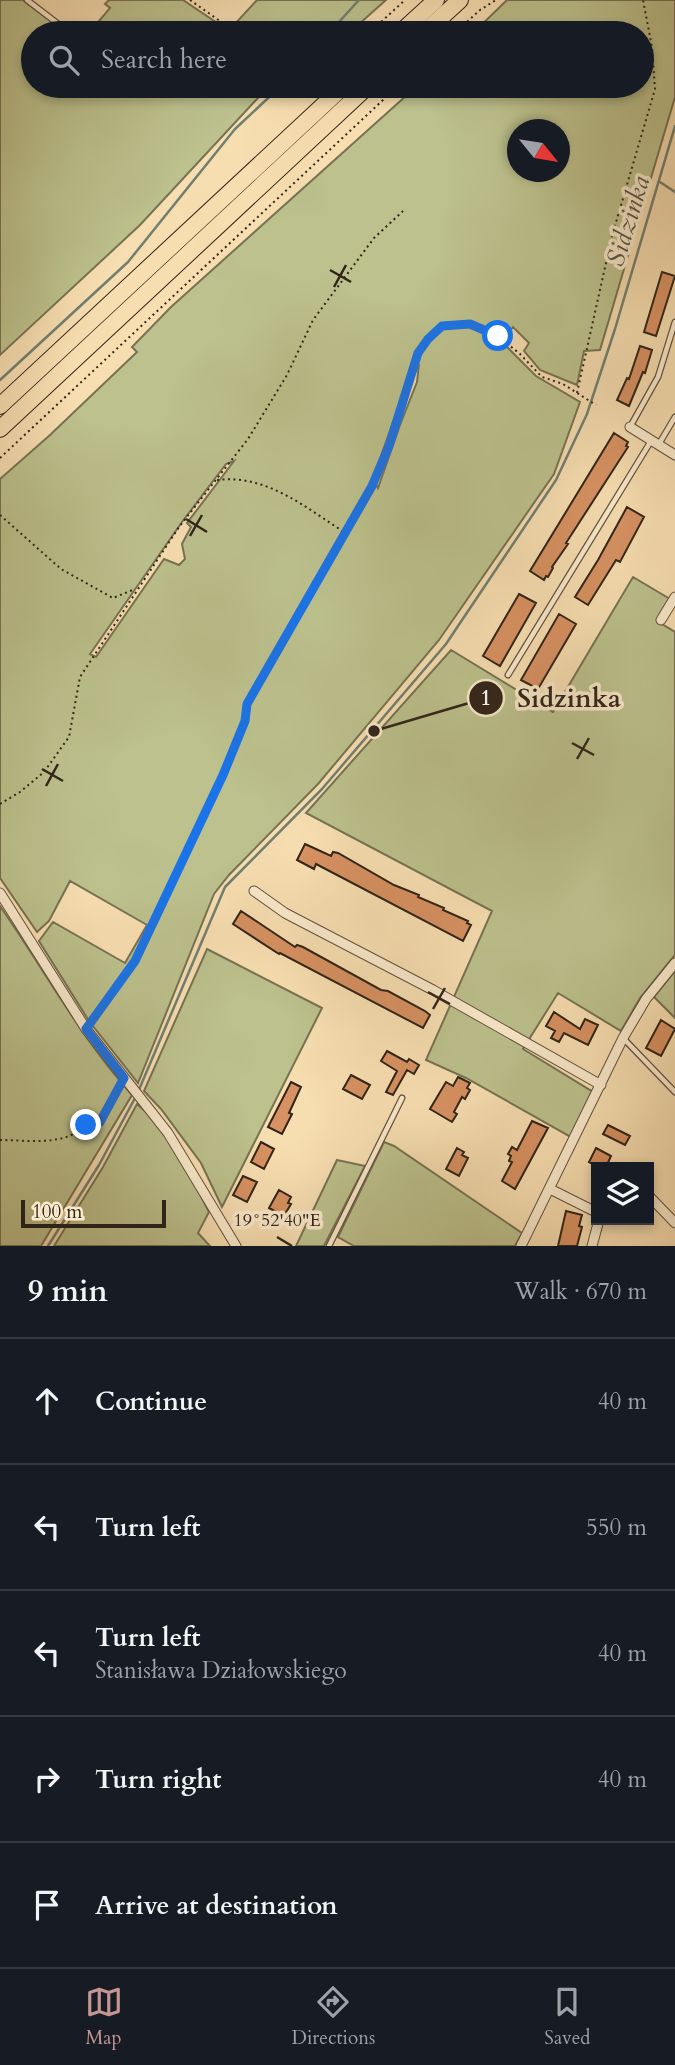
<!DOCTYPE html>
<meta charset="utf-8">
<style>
body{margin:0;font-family:Cardo,serif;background:#20242c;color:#f1f3f6}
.controls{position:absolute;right:21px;bottom:21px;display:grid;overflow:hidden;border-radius:0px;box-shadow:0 4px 10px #0003}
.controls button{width:63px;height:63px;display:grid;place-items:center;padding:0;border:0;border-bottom:2px solid #363941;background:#171b24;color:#f1f3f6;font:35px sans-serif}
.compass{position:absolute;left:507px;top:119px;width:63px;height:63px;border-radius:50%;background:#171b24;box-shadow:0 4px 10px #0003;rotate:120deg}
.scale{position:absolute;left:21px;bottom:18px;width:145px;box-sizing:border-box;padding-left:7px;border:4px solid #302419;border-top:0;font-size:19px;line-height:24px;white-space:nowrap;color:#302419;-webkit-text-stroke:5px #faeacc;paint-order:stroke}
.stop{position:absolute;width:21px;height:21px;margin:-16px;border:5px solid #1a73e8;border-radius:50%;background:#fff}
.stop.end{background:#1a73e8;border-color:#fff;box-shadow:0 2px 7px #0008}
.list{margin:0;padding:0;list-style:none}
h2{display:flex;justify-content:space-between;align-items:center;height:91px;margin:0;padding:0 28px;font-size:30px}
h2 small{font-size:23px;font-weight:400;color:#9ea1a6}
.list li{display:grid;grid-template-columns:46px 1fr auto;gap:21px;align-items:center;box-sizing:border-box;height:126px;padding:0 28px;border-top:2px solid #363941}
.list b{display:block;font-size:26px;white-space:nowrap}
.list p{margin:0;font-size:23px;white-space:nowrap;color:#9ea1a6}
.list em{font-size:23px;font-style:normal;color:#9ea1a6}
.icon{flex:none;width:38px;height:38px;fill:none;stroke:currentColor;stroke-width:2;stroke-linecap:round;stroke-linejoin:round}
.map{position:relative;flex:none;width:675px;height:1246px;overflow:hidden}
.search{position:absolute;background:#171b24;box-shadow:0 4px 10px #0003;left:21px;right:21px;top:21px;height:77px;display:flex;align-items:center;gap:18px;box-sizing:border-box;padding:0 24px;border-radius:38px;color:#9ea1a6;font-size:26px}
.sheet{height:721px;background:#171b24}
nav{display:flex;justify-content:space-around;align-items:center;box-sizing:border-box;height:98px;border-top:2px solid #363941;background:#171b24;font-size:19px;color:#9ea1a6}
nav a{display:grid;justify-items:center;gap:4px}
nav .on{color:#c59692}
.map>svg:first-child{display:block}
.green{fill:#bcc18d;stroke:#767253;stroke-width:2;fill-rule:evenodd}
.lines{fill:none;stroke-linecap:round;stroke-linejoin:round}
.stream{stroke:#717f71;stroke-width:2.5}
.building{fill:#d79162;stroke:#302419;stroke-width:2}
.service-casing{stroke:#62523f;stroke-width:7}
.minor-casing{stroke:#62523f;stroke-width:11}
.motorway-casing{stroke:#302419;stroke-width:18}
.path{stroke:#302419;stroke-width:2;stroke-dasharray:2 3.5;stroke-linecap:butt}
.service{stroke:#faeacc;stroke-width:4.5}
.minor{stroke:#faeacc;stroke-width:9}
.motorway{stroke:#f7deb1;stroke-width:16}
.route{stroke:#1a73e8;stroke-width:9}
.ticks{fill:none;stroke:#302419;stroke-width:2.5}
.labels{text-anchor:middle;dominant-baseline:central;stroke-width:7;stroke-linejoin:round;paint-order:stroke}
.water-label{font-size:26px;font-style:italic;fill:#515245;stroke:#faeacc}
.ticks-label{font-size:18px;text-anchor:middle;fill:#302419;stroke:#faeacc;stroke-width:7;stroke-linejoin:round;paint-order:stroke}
.leader{fill:none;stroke:#302419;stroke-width:2.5}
.callout-dot{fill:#302419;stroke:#faeacc;stroke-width:2.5}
.mark-label{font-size:21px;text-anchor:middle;font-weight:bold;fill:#fff}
.callout-label{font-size:26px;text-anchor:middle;font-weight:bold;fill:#302419;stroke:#faeacc;stroke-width:7;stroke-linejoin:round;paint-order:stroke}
</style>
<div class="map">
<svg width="675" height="1246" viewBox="0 0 675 1246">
<rect width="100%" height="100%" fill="#f7deb1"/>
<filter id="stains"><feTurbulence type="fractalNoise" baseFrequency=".00286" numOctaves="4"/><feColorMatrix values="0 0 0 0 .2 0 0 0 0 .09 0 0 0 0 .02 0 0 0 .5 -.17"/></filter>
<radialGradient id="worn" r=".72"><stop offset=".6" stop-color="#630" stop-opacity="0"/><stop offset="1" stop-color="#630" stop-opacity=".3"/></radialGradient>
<path class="green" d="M0,0h23l30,23 -8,10h-12v14l-6,7 6,5v27h236l-129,139 -140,130z
M109,0h74l49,33h-143l21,-25 -5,-4z
M257,0h129l-37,33h-106l-10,-7z
M507,0h168v97l-75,253 -16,1 -7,34 -37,-15 -16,-19 5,-8 -16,-16 -11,15 34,34 44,26 -26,72 -115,166 -121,144 -89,91 -15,19 -76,189 -49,-62 -50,-80 14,-19 72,41 22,-38 -77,-44 -21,40 -12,11 -37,-54v-399l50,-44 87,-83 -5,-5 39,-40 246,-221h225v-53h-169zM518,130h42v42h-42zM419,364l-2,18 -17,43 -22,63 -5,-9 26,-74zM234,461l-47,62 4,4 -9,17 3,15 -6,6 -15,-6 -68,98 -6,-3 92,-132 44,-58z
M633,577l37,22 -13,22 18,11v323l-35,43 -19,33 -63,-38 -35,56 70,43 -22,45 -105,-59 -40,-18 66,-149 -186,-98 145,-163 102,62z
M0,906c44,63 80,131 132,189l-91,151h-41z
M207,949l115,59 -100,199 -21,-44 -40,-54 -17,-18z
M675,971v47l-21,-21z
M137,1104l16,14 22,28 34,66 -11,21 12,13h-156l49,-79z
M384,1142l10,4 128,87 -7,13h-161l-16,-9z
M337,1160l28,6 -41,80h-28z"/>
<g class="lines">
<path class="stream" d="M329,33l30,-33
M660,182l15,10
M0,380l128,-118 107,-133 46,-43
M138,1092l87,-205 97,-98 124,-145 110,-164 31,-66 28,-85 60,-203
M48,1246l51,-81 36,-67"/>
</g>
<path class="building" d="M662,272l13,4 -19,60 -12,-4z
M640,346l12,4 -7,23 -2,-1 -14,34 -12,-6 10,-22 2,1z
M614,433l14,9 -2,4 2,1 -62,96 2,1 -16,23 1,1 -5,9 -2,-1 -2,4 -14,-9z
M627,507l17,10 -24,45 -4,-2 -28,45 -13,-8 23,-37z
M519,594l17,9 -36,63 -17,-10z
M559,614l17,10 -38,65 -17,-9z
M305,844l26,12 2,-4 5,1 56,32 25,10 -1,2 26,11 -1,2 25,11 -1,2 4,2 -8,16 -147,-77 -2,5 -17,-9z
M241,911l54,36 2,-2 6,2 78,43 7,1 37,20 5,4 -7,13 -143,-75 -1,1 -46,-30z
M554,1012l26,17 5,-10 13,6 -10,20 -24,-12 -5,9 -8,-4 4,-7 -9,-5z
M661,1020l14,9 -14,27 -15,-8z
M387,1051l20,11 2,-3 10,6 -5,9 -7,-4 -14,25 -7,-3 11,-21 -16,-10z
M351,1075l19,10 -8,14 -19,-10z
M458,1077l12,6 -3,5 3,2 -5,9 -3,-2 -8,15 3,2 -5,8 -22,-13 16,-27 7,4z
M291,1082l10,5 -12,26 3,1 -10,20 -14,-7z
M532,1121l16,7 -33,61 -13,-8 10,-19 -3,-1 2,-5 -3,-2 4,-7 5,3z
M608,1125l22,11 -5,9 -22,-11z
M261,1142l13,7 -10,20 -13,-7z
M457,1148l7,4 -2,3 6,3 -9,18 -13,-7z
M596,1148l15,8 -5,11h-8l-9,-5z
M243,1176l14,6 -10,20 -14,-7z
M279,1190l12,7 -3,6 3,1 -7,12 -15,-8z
M566,1211l16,4 -3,11 3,1 -5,19h-19z"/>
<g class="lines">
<defs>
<path id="service" d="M27,0l43,33
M630,427l28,-50 17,-55
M659,444l16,-27
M508,675l143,-234
M624,1039l51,53
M329,1246l73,-148"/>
<path id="minor" d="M630,427l45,28
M661,620l14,-23
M254,891l31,22 148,77 168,95
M0,893l86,136 82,104 68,113
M550,1189l46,23
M649,1196l26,27
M521,1246l102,-208 23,-39 29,-36
M592,1246l7,-26"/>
<path id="motorway" d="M400,33l36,-33
M424,33l36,-33
M0,406l344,-320
M0,429l368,-343"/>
</defs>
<use href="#service" class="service-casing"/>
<use href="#minor" class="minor-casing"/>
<use href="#motorway" class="motorway-casing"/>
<path class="path" d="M190,0l47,33
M369,33l36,-33
M455,33l25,-23 16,-10
M294,86c7,5 13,5 20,0
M577,393l35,-157 43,-147 -3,-42 -9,-47
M0,458l398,-372
M217,480c49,-6 88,27 127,52
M0,515l61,54 52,29 22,-9
M0,804l20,-12 24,-20 25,-35 11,-60 99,-150 69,-88 39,-64 26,-55 61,-82 29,-27
M92,1020l43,-59 88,-187 22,-53 2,-17 125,-218 17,-40 29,-93 10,-14 14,-13 28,-2 28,12 22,18 22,23 21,7 33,21
M0,1140c19,0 40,3 58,-1 16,-2 27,-14 42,-17l20,-36"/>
<use href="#service" class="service"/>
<use href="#minor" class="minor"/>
<use href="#motorway" class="motorway"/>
</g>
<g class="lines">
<path class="route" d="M86,1125l14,-3 24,-44 -38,-49 49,-68 88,-186 22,-54 2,-17 125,-218 17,-40 29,-93 10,-14 14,-13 28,-2 28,12"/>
</g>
<path class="ticks" d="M330,270l21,12M334,287l12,-22M186,519l21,13M190,536l12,-21M572,743l22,12M577,759l12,-21M42,769l21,12M46,786l12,-22M428,992l22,12M433,1009l12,-21M277,1237l15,9"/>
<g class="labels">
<g class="water-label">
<text transform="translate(628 221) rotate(-73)">Sidzinka</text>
</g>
</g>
<g class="ticks-label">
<text x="277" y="1226">19°52'40"E</text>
</g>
<path class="leader" d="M374 731L486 698"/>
<g class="callout-dot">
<circle cx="374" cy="731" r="7"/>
<circle cx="486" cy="698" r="18"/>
</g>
<g class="mark-label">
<text x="486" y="705">1</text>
</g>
<g class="callout-label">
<text x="569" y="707">Sidzinka</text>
</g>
<rect width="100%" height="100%" filter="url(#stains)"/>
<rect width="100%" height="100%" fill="url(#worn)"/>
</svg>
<div class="controls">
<button><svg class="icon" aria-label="layers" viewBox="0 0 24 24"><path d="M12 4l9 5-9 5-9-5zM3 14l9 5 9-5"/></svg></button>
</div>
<svg class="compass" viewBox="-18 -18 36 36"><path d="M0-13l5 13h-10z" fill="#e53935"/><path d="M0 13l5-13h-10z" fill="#9ea1a6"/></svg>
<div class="scale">100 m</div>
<div class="stop" style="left:498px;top:336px"></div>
<div class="stop end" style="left:86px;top:1125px"></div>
<div class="search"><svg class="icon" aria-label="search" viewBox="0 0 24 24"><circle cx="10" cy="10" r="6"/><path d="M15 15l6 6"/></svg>Search here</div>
</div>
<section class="sheet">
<h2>9 min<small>Walk · 670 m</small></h2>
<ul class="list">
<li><svg class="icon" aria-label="ahead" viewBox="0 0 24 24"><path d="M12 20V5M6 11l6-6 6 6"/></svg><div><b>Continue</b></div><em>40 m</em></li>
<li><svg class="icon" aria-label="left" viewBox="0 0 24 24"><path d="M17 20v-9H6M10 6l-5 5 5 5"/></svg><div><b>Turn left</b></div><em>550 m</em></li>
<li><svg class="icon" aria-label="left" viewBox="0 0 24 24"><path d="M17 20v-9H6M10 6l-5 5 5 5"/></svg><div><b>Turn left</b><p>Stanisława Działowskiego</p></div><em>40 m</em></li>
<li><svg class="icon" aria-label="right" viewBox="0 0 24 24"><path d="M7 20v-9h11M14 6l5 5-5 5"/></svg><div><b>Turn right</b></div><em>40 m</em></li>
<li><svg class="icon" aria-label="arrive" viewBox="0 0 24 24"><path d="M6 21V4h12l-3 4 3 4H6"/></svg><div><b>Arrive at destination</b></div></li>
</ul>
</section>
<nav>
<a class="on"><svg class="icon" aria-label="map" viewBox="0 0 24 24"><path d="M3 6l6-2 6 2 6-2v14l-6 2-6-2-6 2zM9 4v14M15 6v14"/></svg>Map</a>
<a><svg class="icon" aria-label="directions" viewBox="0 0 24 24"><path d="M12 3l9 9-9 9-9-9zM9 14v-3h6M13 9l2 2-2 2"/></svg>Directions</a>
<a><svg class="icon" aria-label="saved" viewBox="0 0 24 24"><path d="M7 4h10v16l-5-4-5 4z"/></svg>Saved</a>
</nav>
